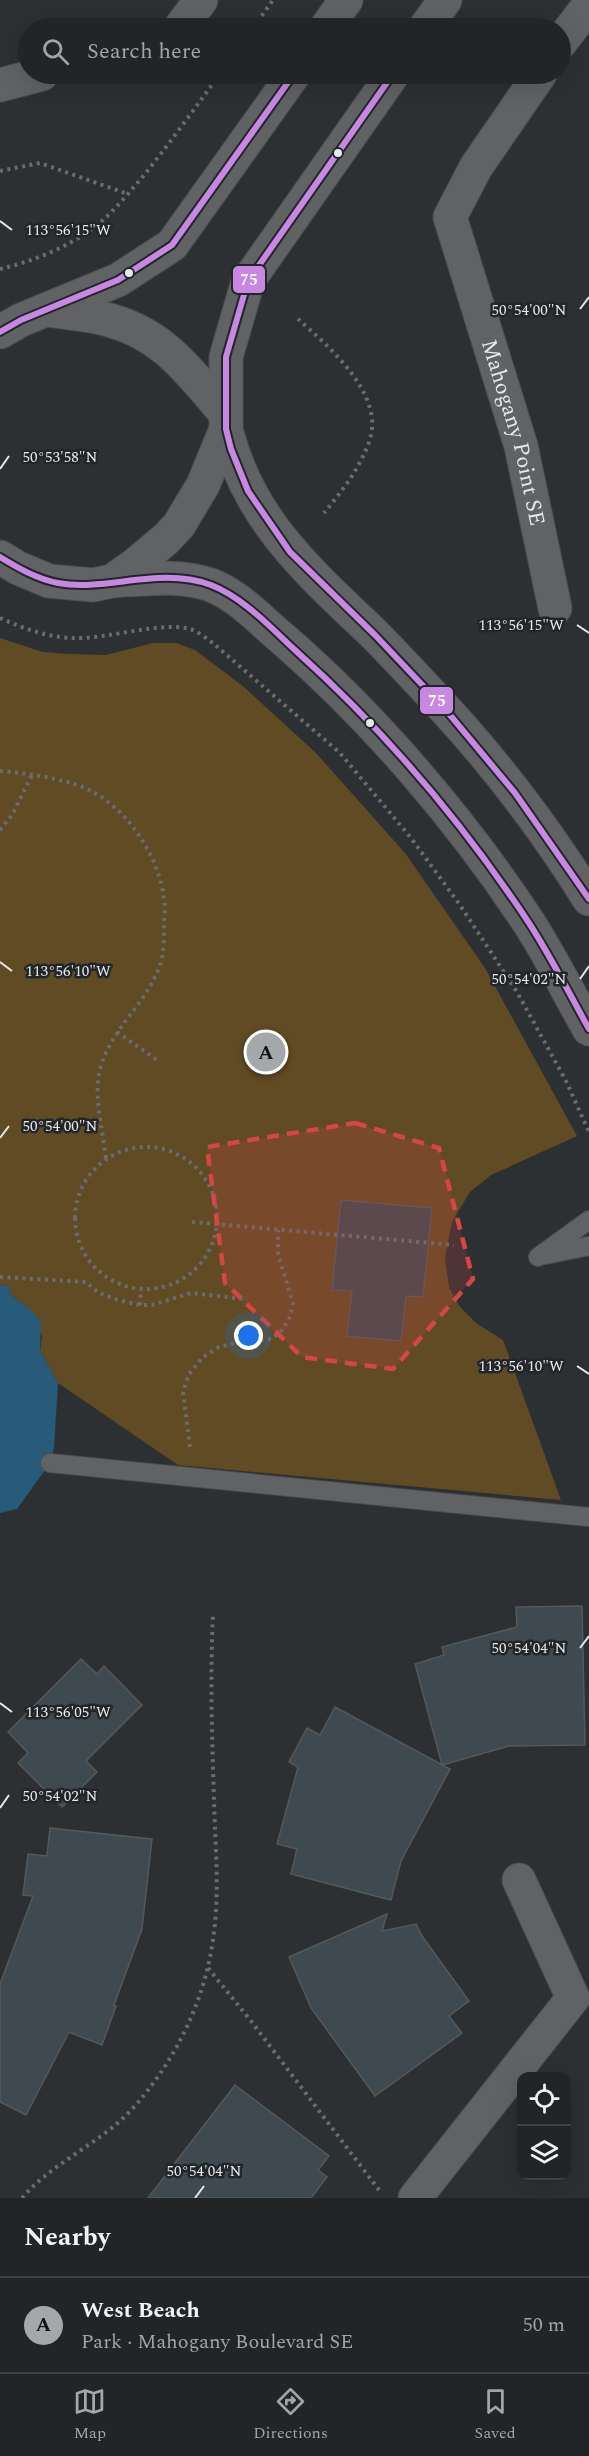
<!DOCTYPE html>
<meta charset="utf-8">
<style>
body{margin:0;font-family:Spectral,serif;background:#2a2c2e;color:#f1f3f6}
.controls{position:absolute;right:18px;bottom:18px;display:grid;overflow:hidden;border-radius:12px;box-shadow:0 6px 24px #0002}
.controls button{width:54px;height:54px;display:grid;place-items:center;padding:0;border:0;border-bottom:2px solid #3f4143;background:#222426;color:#f1f3f6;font:30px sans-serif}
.you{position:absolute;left:249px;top:1336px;width:21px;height:21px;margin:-15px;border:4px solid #fff;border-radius:50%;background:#1a73e8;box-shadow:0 0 0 9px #1a73e833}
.badge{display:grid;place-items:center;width:39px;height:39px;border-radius:50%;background:#a5a8aa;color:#111;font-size:20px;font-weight:700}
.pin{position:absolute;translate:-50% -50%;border:3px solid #fff;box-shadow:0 2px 6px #0006}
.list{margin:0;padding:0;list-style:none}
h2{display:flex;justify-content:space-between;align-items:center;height:78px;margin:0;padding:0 24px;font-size:26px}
h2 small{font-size:20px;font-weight:400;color:#a2a4a7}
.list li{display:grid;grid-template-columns:39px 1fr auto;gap:18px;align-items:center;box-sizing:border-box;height:96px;padding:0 24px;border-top:2px solid #3f4143}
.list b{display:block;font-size:22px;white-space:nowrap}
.list p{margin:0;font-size:20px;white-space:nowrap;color:#a2a4a7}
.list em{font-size:20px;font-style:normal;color:#a2a4a7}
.icon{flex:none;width:33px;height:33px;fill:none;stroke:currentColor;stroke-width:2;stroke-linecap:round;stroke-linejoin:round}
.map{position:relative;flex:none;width:589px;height:2198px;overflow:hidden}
.search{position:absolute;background:#222426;box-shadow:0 6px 24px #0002;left:18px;right:18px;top:18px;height:66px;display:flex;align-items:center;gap:15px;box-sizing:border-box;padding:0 21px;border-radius:33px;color:#a2a4a7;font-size:22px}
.sheet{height:174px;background:#222426}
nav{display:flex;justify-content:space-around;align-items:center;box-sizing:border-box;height:84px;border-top:2px solid #3f4143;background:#222426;font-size:16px;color:#a2a4a7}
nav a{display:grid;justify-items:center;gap:3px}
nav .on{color:#a5a8aa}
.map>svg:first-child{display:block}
.green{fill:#614b25}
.water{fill:#285b79}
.building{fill:#3e4a50;stroke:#555859;stroke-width:1.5}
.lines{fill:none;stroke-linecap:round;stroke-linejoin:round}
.service-casing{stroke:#4c4e50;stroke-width:20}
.minor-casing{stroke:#4c4e50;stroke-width:35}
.tertiary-casing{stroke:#4c4e50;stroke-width:35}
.path{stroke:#6a6c6e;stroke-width:4;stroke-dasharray:3 4.5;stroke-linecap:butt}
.service{stroke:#616263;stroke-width:18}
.minor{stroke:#616263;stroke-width:33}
.tertiary{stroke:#616263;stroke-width:33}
.bus-1-casing{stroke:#222629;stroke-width:10}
.bus-1{stroke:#c787e3;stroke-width:6}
.marked{fill:#d84545;fill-opacity:0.2;stroke:#d84545;stroke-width:4.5;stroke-dasharray:12 8;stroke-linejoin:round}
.ticks{fill:none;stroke:#e6e9ea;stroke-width:2}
.bus-dot{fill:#e6e9ea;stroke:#222629;stroke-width:2}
.labels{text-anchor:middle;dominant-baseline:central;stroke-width:5;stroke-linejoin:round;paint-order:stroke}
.street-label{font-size:22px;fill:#e6e9ea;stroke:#222629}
.ticks-label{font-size:15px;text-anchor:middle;fill:#e6e9ea;stroke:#222629;stroke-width:5;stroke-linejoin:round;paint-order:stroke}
.line-badge{stroke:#222629;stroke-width:2}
.badge-label{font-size:16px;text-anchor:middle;font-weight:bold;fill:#fff}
</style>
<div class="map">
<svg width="589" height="2198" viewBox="0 0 589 2198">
<rect width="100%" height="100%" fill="#2d3032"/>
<path class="green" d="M0,638l43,14 27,2 36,1 47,-12h23l19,7 49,37 72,66 89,100 80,115 92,168 -86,39 -21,17 -18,30 -7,36 4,30 11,19 16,16 27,17 58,160 -383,-35 -120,-82 -18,-33 2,-14 -11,-26 -21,-16 -1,-8 -9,-1z"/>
<path class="water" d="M0,1285l9,1 1,8 21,16 10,11 -1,29 18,33 -4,64 -4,16 -33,46 -17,4z"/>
<path class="building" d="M341,1200l91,8 -9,89 -17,-1 -5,45 -54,-5 5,-45 -20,-1z
M582,1606l3,139 -76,1 -67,19 -27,-101 29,-9 -2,-8 75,-20 -1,-20z
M81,1659l16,15 7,-8 38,39 -56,56 11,11 -35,35 -44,-44 10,-10 -20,-21z
M335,1707l115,62 -49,92 -10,39 -100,-26 6,-25 -20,-5 21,-77 -9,-5 18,-34 13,7z
M50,1828l102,11 -10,90 -28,76 2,1 -14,39 -33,-13 -43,83 -26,-13v-118l33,-88 -10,-1 5,-41 19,2z
M387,1914l-5,17 34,-7 6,12 47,65 -20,15 13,17 -87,63 -64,-88 -22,-51z
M235,2085l94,71 -11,14 9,7 -16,21h-163z"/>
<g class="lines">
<defs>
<path id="service" d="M545,1255l44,-9
M538,1257l51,-37
M50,1463l539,54"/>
<g id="minor">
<path d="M180,28l21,-28"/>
<path d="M560,43l29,-38"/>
<path id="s1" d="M540,74l-64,93 -26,50 71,229 34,162"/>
<path d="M0,85l42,-11"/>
<path d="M415,2198l158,-200 -54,-118"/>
</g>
<path id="tertiary" d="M326,28l20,-28
M425,28l20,-28
M50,310c19,4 40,4 59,10 56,15 81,53 117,94
M0,332l21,-12 97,-40 54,-35 122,-171
M226,429c22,90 82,142 146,203 24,24 48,50 72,76 52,56 105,126 145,191
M0,557l18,11 31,13 44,4 19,-4 24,-17 31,-26 12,-13 24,-40 23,-56v-72l22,-76 145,-207
M112,581c33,-2 67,-7 99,4 28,11 49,35 72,54 92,80 179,182 246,284 22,34 40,71 60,106"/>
</defs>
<use href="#service" class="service-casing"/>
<use href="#minor" class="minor-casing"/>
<use href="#tertiary" class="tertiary-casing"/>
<path class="path" d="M253,28l20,-28
M0,171l40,-8 88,31
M0,269c31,-7 66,-21 92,-40 19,-14 33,-32 48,-49 28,-34 54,-71 80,-106
M298,319c30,27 86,74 72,120 -9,28 -28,52 -46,74
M0,618c23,10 46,19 71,20 36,2 87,-17 119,-9 8,2 17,10 24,15l126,109 71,85 49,67 57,87 49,89 23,51
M0,771c29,3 57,6 85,17 41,18 74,67 79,111 2,9 0,18 0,27 0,12 0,25 -3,36 -13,41 -50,66 -61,107 -7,29 3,60 6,90
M0,830l12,-15 20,-40
M117,1032l40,28
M75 1218a71 71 0 1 1 142 0a71 71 0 1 1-142 0Z
M192,1222l262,23
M0,1277l86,5 13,11 19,7 22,5h12l39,-12 53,6
M140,1305l1,-15
M190,1447l-7,-55 6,-18 13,-16 17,-11 20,-5 33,-3 10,-9 8,-13 3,-14 -15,-49v-24
M208,1968l43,53 128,169
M22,2198c32,-37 80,-55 112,-91 46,-52 75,-116 81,-184 4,-40 0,-82 -1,-123 -2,-62 -4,-123 -1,-186"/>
<use href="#service" class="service"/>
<use href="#minor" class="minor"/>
<use href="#tertiary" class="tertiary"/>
<defs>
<path id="bus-1" d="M393,74l-145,207 -22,76v72l5,20 17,42 42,61 85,83 70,74 70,84 74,106
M0,332l21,-12 97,-40 54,-35 122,-171
M0,557c18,11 37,22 58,26 49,9 100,-17 153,2 33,13 60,43 85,66 89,80 167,172 233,272 22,34 40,70 60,106"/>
</defs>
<use href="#bus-1" class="bus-1-casing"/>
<use href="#bus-1" class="bus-1"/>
</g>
<path class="marked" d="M355,1123l84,25 34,131 -80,90 -91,-12 -77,-74 -18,-136z"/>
<path class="ticks" d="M0,221l12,9M580,309l9,-12M0,469l9,-13M577,625l12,8M0,962l12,9M580,979l9,-13M0,1138l9,-12M577,1366l12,8M580,1648l9,-12M0,1703l12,9M0,1808l9,-13M195,2198l9,-12"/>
<g class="bus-dot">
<circle cx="338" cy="153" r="5"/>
<circle cx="129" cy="273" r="5"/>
<circle cx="370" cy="723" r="5"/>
</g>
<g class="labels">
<g class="street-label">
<text stroke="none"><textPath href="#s1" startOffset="394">Mahogany Point SE</textPath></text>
</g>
</g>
<g class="ticks-label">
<text x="68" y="235">113°56'15"W</text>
<text x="529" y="315">50°54'00"N</text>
<text x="60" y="462">50°53'58"N</text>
<text x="521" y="630">113°56'15"W</text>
<text x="68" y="976">113°56'10"W</text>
<text x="529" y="984">50°54'02"N</text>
<text x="60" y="1131">50°54'00"N</text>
<text x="521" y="1371">113°56'10"W</text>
<text x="529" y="1653">50°54'04"N</text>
<text x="68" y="1717">113°56'05"W</text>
<text x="60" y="1801">50°54'02"N</text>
<text x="204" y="2176">50°54'04"N</text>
</g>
<g class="line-badge">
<rect x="232" y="265" width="34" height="29" rx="6" fill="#c787e3"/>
<rect x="419" y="686" width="35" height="29" rx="6" fill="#c787e3"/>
</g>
<g class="badge-label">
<text x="249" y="285">75</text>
<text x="437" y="706">75</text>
</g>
</svg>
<div class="controls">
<button><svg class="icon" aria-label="locate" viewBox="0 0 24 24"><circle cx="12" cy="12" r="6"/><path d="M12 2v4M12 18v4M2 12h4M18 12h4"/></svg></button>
<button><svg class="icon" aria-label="layers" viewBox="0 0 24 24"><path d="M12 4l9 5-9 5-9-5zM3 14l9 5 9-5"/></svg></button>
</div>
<div class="you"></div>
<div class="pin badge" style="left:266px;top:1052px">A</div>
<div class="search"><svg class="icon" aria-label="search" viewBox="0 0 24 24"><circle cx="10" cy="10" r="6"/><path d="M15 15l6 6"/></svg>Search here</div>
</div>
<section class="sheet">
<h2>Nearby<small></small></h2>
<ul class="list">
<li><span class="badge">A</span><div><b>West Beach</b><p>Park · Mahogany Boulevard SE</p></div><em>50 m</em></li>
</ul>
</section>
<nav>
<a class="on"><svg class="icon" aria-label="map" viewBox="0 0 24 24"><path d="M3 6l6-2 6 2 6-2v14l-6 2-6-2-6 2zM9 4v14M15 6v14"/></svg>Map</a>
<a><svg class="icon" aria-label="directions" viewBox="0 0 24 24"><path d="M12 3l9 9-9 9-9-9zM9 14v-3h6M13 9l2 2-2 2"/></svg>Directions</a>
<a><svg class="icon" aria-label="saved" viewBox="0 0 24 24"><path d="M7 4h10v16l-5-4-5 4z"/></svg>Saved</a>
</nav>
